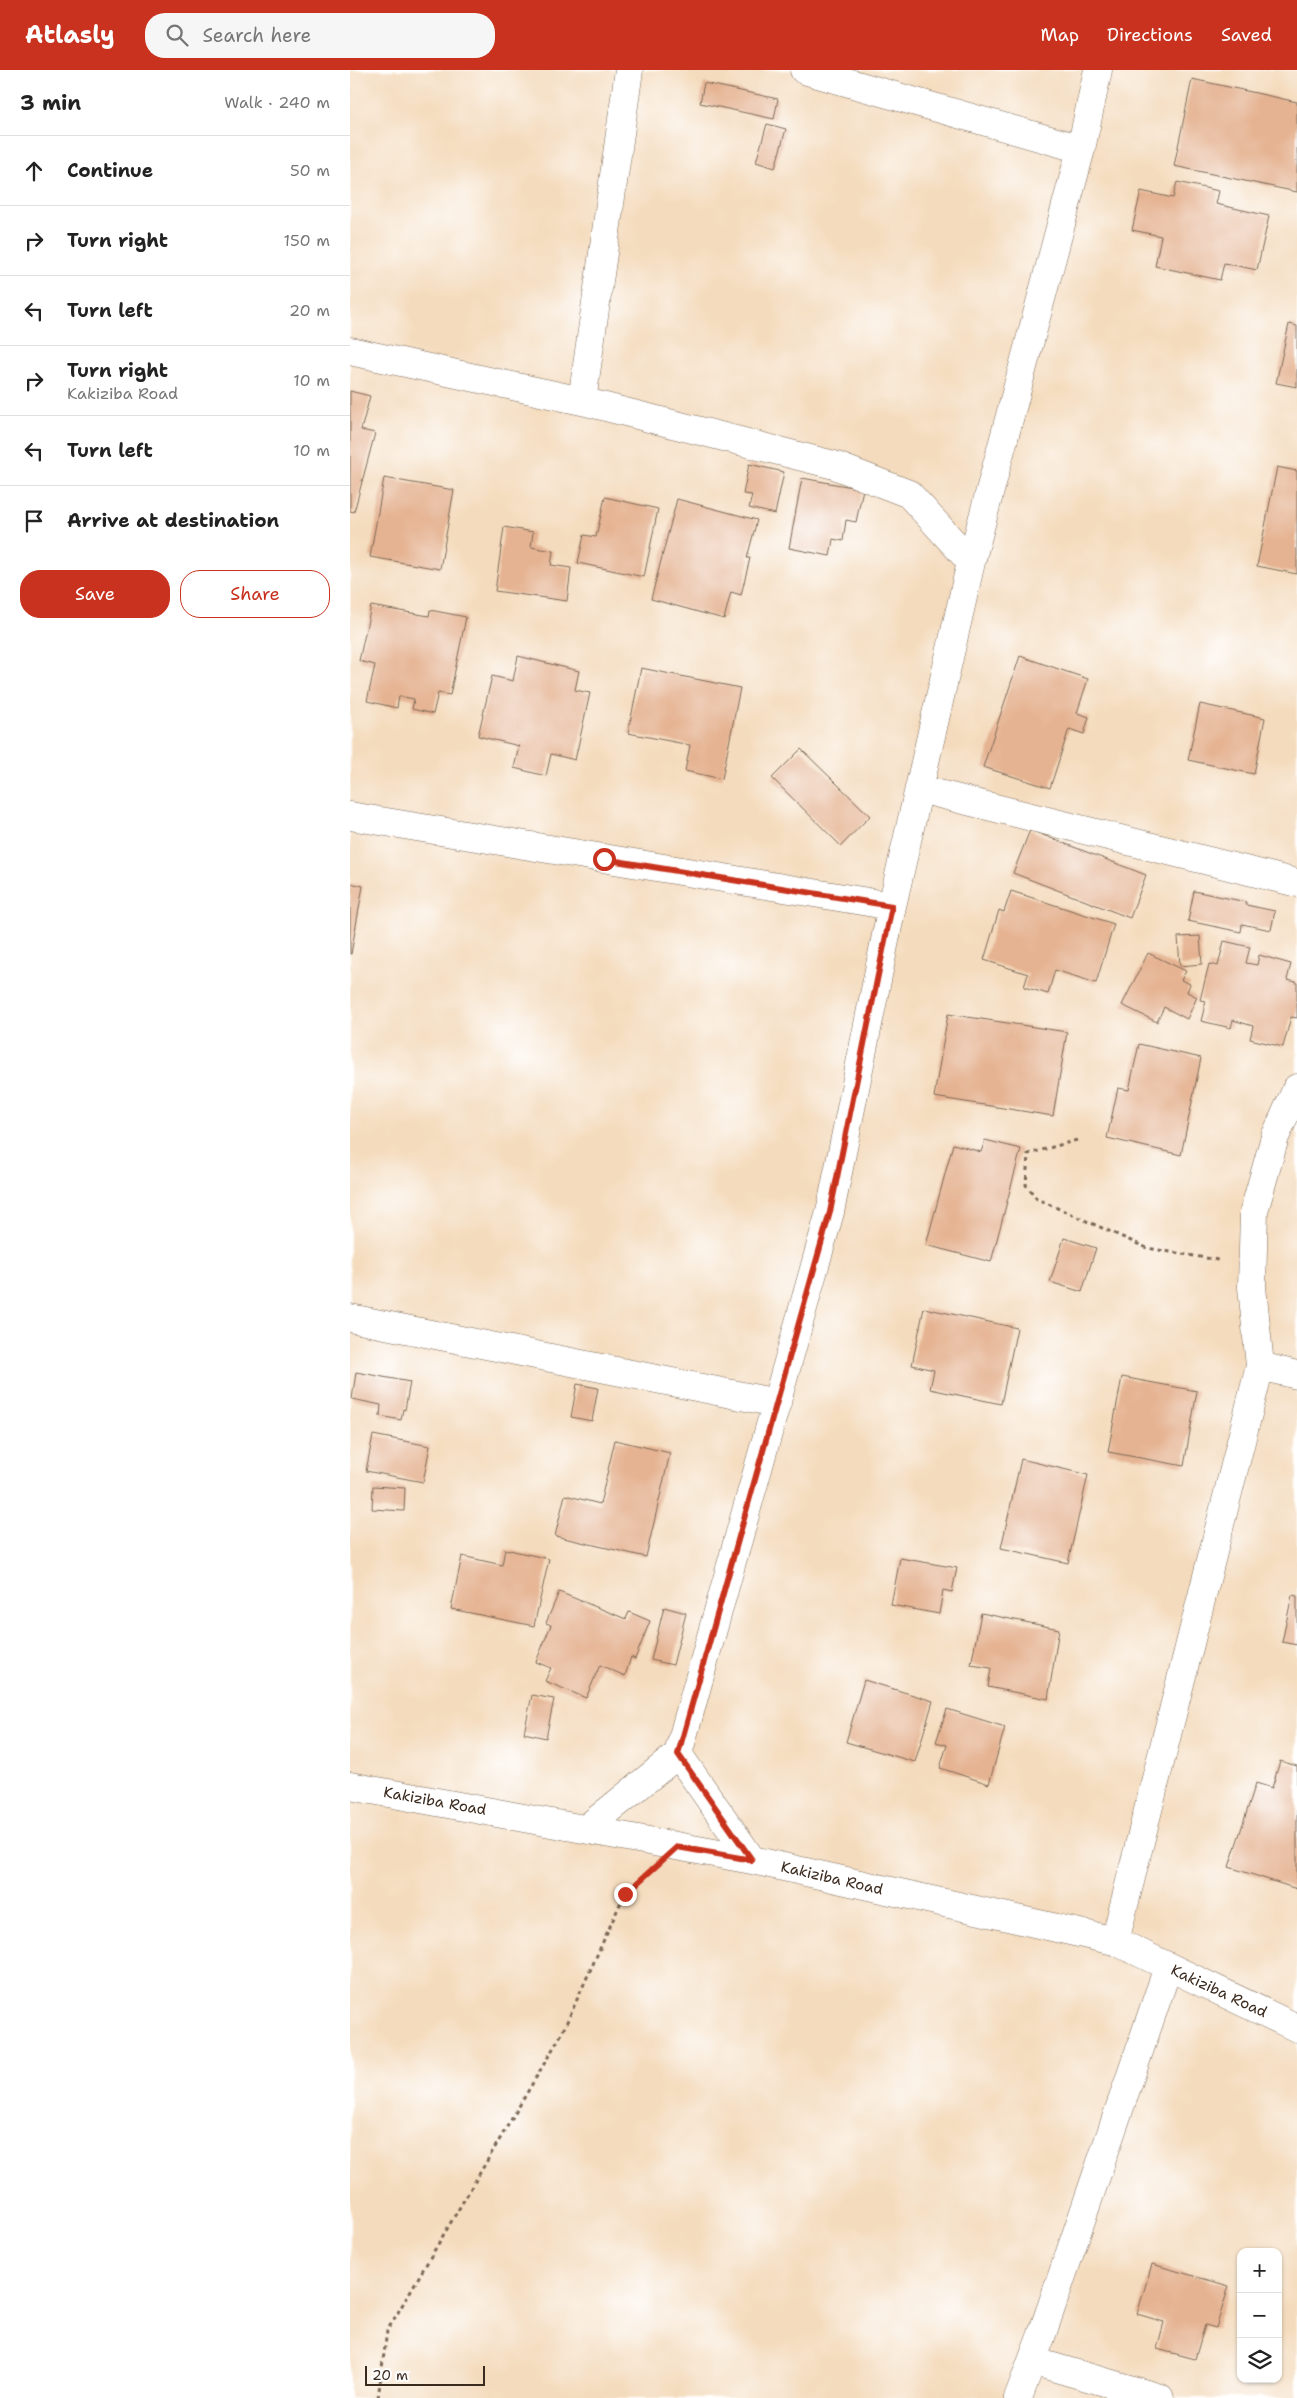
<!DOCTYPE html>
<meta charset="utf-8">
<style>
body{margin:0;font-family:"Shantell Sans",sans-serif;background:#f6f6f6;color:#222}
.controls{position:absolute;right:15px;bottom:15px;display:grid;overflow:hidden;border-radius:10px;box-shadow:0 1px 4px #0004}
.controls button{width:45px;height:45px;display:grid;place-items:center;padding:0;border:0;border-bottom:1px solid #e0e0e0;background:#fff;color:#222;font:25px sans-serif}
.scale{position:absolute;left:15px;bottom:12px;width:120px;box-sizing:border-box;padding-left:5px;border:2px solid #3b2a1e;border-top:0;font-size:14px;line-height:18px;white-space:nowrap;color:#3b2a1e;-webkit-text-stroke:4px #fff;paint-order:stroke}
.stop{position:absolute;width:15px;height:15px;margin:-11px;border:4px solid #c8321e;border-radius:50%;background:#fff}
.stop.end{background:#c8321e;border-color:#fff;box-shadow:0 1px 5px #0008}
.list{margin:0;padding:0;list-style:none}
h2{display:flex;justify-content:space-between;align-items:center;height:65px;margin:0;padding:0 20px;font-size:21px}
h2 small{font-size:16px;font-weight:400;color:#767676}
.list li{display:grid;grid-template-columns:32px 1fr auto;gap:15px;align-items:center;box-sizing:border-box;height:70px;padding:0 20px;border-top:1px solid #e0e0e0}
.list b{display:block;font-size:19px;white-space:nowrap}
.list p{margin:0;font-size:16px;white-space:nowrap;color:#767676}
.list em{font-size:16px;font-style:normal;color:#767676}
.actions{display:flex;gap:10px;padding:15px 20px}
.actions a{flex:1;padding:11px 0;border:1px solid #c8321e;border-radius:20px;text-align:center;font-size:18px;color:#c8321e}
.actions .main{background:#c8321e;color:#fff}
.icon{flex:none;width:28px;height:28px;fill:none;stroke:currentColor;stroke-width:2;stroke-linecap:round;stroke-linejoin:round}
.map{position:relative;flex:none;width:947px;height:2328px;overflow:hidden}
header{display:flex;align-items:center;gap:30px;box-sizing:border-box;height:70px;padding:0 25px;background:#c8321e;color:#fff}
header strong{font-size:24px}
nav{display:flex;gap:28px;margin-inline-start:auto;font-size:18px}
.search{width:350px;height:45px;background:#f6f6f6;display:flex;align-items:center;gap:12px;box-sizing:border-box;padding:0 18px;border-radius:20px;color:#767676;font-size:19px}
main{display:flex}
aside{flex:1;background:#fff}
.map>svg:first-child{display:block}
.building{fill:#e5b392}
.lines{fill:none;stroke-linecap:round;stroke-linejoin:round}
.minor-casing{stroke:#7c6856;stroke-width:29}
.path{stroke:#7c6856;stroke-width:3;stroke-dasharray:4 4;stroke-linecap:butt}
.minor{stroke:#fff;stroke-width:28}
.route{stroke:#c8321e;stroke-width:6}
.labels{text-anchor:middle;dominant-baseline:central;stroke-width:5;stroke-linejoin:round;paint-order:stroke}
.street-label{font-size:15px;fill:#3b2a1e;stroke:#fff}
</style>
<header>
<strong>Atlasly</strong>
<div class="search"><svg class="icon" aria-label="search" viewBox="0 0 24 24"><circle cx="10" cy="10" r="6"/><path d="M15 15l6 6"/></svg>Search here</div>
<nav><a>Map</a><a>Directions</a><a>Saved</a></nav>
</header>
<main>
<aside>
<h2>3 min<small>Walk · 240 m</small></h2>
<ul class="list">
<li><svg class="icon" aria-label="ahead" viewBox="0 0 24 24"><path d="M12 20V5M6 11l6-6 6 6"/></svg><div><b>Continue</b></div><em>50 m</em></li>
<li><svg class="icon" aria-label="right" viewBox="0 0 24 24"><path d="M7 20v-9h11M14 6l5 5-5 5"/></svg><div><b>Turn right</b></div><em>150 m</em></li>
<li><svg class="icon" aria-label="left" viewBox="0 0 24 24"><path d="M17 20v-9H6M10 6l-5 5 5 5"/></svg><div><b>Turn left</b></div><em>20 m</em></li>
<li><svg class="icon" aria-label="right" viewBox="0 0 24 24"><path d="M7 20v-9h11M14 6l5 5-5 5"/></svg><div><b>Turn right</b><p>Kakiziba Road</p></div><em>10 m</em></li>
<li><svg class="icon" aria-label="left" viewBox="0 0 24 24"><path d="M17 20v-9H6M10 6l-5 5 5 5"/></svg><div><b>Turn left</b></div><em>10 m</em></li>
<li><svg class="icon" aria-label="arrive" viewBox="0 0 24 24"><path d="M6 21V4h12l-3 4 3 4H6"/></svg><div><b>Arrive at destination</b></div></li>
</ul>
<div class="actions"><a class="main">Save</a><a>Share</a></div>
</aside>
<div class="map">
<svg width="947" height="2328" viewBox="0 0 947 2328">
<rect width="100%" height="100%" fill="#fff"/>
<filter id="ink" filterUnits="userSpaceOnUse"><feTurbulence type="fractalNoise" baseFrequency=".02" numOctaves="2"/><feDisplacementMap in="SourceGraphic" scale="10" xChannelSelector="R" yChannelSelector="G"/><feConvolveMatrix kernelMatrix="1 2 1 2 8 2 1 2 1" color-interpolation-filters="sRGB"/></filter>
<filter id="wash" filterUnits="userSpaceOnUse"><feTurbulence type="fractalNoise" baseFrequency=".0096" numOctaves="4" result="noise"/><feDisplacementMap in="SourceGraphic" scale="20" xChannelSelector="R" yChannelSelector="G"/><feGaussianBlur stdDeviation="1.12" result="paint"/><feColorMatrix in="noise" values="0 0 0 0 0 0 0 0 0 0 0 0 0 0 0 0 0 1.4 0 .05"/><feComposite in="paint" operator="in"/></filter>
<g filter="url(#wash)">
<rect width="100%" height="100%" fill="#f4dbbd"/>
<g id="blocks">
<path class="building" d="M842,9l105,23v90l-123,-26z
M354,13l74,16 -4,20 -74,-16z
M417,54l19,5 -11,39 -19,-6z
M827,112l42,9 -3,13 53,12 -12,54 -33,-7 -4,17 -65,-14 6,-30 -29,-6 9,-39 32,7z
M939,254l8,2v61l-21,-4z
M0,321l20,5 -9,34 14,3 -21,79 -4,-1z
M399,394l35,8 -9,42 -26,-6 3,-13 -9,-1z
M927,397l20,4v103l-40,-8z
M34,408l70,12 -14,79 -70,-12z
M452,408l61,11 -7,33 -10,-2 -3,21 -10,-2 -3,17 -41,-8z
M255,427l53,12 -14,68 -66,-14 6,-28 12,2z
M327,429l80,21 -10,38h3l-9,37 -10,-3 -7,27 -73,-20z
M154,457l29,5 -2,15 22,4 -2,14 20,3 -4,33 -72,-10z
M21,536l58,10 1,-6 36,7 -16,78 -12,-2 -5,21 -21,-5 2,-10 -15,-3 -2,12 -30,-7 8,-36 -16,-4z
M168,586l61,15 -4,19 15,3 -15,67 -24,-6 -5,22 -32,-8 5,-22 -41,-10 14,-60 21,5z
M670,586l68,23 -11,34 12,4 -5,17 -15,-5 -19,59 -67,-21z
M291,598l99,20 -18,91 -37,-8 5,-26 -62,-12z
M850,634l65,14 -11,56 -66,-14z
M451,679l69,67 -29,30 -69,-68z
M680,760l116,45 -16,43 -117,-45z
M0,813l13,3 -12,68h-1z
M661,821l103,33 -18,59 -41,-13 -7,24 -24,-7 4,-13 -44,-14 15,-50 5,2z
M844,821l52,11v3l29,6 -4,19 -29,-6 -1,8 -53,-11z
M850,866l2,28 -22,2 -2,-29z
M874,871l26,6 -4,16 11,2 2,-10 32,9 -4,16 10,2v36l-6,-1 -8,30 -33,-8 3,-13 -20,-6 -2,8 -30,-7 5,-20 -6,-1 9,-36 9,2z
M798,883l38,18 -5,9 9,4 -3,8 10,5 -10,22 -23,-12 -7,15 -35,-17z
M598,944l119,18 -14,84 -119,-19z
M789,974l62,14 -20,97 -74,-17 11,-50 11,2z
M635,1070l36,9 -30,113 -65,-17 27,-101 28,8z
M714,1168l32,10 -14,44 -32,-10z
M574,1238l93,20 -16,76 -71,-15 4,-19 -22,-5z
M6,1302l54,10 -5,28 -2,-1 -2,11 -21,-4 1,-11 -29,-6z
M772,1307l75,14 -13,75 -76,-14z
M227,1314l21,4 -6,33 -21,-4z
M23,1365l57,11 -7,36 -57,-11z
M265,1370l55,13 -24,104 -91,-21 10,-41 35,9z
M671,1389l67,16 -20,88 -67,-15z
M23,1416l32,2 -1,23 -32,-2z
M155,1479l44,10 -15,67 -83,-17 11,-53 40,9z
M550,1488l57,10 -5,24 -9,-2 -4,24 -48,-9z
M209,1522l67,27 3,-7 21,9 -15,38 -4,-2 -6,19 -25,-11 -14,33 -41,-17 6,-13 -15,-6 15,-37 -5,-2z
M942,1525l5,1v49l-15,-3z
M314,1537l22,6 -13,52 -22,-5z
M631,1543l78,16 -11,70 -60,-12 3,-19 -20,-3z
M514,1610l69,21 -18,61 -69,-20z
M182,1625l22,4 -8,39 -22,-5z
M597,1639l58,18 -16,57 -49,-16 7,-23 -11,-3z
M930,1691l17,5v123l-68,-22 27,-84 16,5z
M802,2194l77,22 -13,42 -11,-3 -10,34 -38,-10 7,-27 -27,-8z"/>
</g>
</g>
<g filter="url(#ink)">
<use href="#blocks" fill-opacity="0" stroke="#7c6856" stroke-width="1"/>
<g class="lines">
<defs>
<path id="minor" d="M454,0l277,79
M0,281l232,50 252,64 75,29 62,68
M232,331l47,-331
M569,719l378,94
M0,746l542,90
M0,1248l427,85
M910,1296l37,9
M328,1684l74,106
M0,1716l402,74 363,81 182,87
M237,1758l91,-74 152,-542 62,-306 79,-344 110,-413 17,-79
M765,1871l145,-575 -8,-79 2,-76 21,-74 22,-49
M682,2291l128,37
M668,2328l23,-61 127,-370"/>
</defs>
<use href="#minor" class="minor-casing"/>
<path class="path" d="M727,1070l-49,14 -2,31 11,14 110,49 71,12
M28,2328l9,-67 174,-296 64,-142 19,-17"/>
<use href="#minor" class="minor"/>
</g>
</g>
<g class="lines" filter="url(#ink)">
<path class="route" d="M254,789l288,47 -62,306 -152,542 74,106 -75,-13 -52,47"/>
</g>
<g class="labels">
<g class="street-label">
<text transform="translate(85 1731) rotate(10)">Kakiziba Road</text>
<text transform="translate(482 1808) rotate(13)">Kakiziba Road</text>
<text transform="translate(869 1921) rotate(25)">Kakiziba Road</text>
</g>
</g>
</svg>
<div class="controls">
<button>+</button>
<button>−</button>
<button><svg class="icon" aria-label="layers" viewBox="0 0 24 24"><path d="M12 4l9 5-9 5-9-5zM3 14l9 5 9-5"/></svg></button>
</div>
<div class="scale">20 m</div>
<div class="stop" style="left:254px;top:789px"></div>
<div class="stop end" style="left:275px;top:1824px"></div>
</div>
</main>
